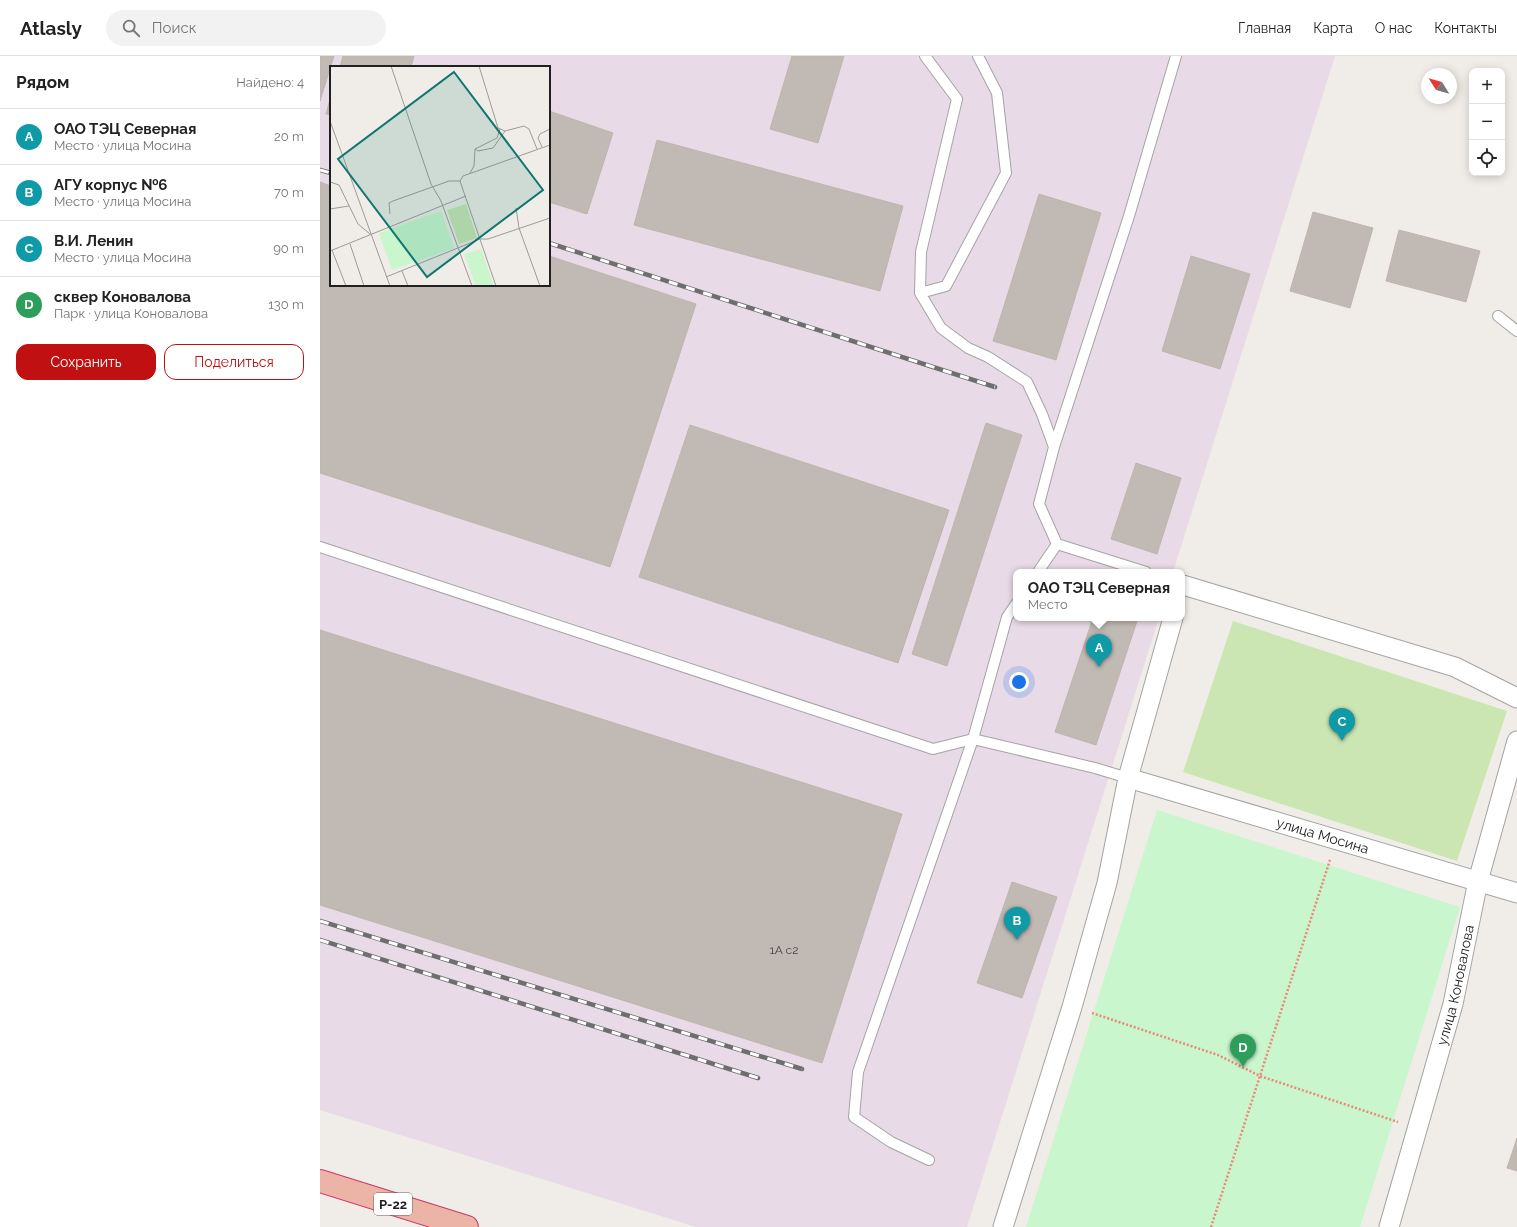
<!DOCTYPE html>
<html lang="ru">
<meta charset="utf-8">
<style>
body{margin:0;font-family:Raleway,sans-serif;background:#f2f2f2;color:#222}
.controls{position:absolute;right:12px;top:12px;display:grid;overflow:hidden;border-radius:8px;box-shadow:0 2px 10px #0003}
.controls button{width:36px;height:36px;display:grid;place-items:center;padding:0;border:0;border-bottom:1px solid #e0e0e0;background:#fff;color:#222;font:20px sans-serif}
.compass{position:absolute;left:1101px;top:12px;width:36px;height:36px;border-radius:50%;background:#fff;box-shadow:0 2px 10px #0003;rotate:307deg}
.you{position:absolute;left:699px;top:626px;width:14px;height:14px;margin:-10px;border:3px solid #fff;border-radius:50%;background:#1a73e8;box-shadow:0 0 0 6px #1a73e833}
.badge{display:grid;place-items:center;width:26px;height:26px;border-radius:50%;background:#c01011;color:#fff;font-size:13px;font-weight:700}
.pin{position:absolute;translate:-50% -33px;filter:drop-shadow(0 1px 2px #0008)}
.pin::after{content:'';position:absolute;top:21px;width:14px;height:12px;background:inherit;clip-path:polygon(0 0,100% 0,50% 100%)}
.popup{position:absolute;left:693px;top:513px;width:172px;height:52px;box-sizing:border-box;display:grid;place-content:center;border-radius:8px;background:#fff;filter:drop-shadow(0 1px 3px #0005);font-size:13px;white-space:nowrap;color:#767676}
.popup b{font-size:15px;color:#222}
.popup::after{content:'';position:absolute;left:50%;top:100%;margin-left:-8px;border:8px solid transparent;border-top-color:#fff}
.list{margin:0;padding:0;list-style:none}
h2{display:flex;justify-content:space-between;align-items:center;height:52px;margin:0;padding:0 16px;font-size:17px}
h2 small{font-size:13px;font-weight:400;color:#767676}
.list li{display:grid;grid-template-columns:26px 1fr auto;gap:12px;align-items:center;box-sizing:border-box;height:56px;padding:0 16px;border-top:1px solid #e0e0e0}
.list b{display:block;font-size:15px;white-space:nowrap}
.list p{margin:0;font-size:13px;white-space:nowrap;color:#767676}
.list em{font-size:13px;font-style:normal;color:#767676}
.actions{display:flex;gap:8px;padding:12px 16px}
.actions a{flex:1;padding:9px 0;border:1px solid #c01011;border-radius:12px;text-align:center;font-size:14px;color:#c01011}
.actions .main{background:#c01011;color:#fff}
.icon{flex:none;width:22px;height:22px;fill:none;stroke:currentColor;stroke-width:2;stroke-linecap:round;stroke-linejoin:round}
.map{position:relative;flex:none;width:1197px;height:1171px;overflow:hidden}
header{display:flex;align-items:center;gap:24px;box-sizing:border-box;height:56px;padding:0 20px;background:#fff;border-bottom:1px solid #e0e0e0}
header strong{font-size:19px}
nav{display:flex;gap:22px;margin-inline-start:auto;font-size:14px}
.search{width:280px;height:36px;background:#f2f2f2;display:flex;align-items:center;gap:10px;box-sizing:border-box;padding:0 14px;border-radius:22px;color:#767676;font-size:15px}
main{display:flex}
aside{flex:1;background:#fff}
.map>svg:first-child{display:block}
.industrial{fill:#e8dae6;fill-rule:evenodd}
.grass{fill:#cbe6b2}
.park{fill:#c9f6cd}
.building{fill:#c0b9b4;stroke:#c1b5ab}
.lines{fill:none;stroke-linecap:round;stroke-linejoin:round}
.service-casing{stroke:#a4a4a4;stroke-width:12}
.minor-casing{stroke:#a4a4a4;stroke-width:21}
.trunk-casing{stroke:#cd356a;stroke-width:24}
.path{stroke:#ef867a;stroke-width:2.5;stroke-dasharray:2 2;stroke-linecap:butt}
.service{stroke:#fff;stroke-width:10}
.minor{stroke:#fff;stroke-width:19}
.trunk{stroke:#ebb4a6;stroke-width:22}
.rail-casing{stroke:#6e6e6e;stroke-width:4.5}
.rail{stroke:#fff;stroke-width:3;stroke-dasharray:9;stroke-linecap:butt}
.labels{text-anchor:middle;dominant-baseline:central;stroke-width:3;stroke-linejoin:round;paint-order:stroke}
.number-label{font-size:12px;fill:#484645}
.shield{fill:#fff;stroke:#636363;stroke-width:1}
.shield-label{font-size:13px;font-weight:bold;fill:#202020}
.street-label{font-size:14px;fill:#202020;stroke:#fff}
.inset-road{fill:none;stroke:#9d9b98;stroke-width:1}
.view{fill:#0f766e;fill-opacity:0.15;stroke:#0f766e;stroke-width:2}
.inset-edge{fill:none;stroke:#202020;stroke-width:2}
</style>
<header>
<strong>Atlasly</strong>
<div class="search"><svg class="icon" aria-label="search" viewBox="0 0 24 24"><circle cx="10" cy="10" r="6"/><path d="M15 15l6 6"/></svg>Поиск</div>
<nav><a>Главная</a><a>Карта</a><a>О нас</a><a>Контакты</a></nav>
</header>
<main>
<aside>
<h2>Рядом<small>Найдено: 4</small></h2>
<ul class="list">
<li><span class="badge" style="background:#0f9aa8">A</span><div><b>ОАО ТЭЦ Северная</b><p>Место · улица Мосина</p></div><em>20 m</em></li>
<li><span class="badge" style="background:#0f9aa8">B</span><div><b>АГУ корпус №6</b><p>Место · улица Мосина</p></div><em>70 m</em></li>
<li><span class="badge" style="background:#0f9aa8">C</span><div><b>В.И. Ленин</b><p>Место · улица Мосина</p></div><em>90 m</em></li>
<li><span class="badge" style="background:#2e9e5b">D</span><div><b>сквер Коновалова</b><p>Парк · улица Коновалова</p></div><em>130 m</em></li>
</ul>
<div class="actions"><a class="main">Сохранить</a><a>Поделиться</a></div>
</aside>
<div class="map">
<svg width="1197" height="1171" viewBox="0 0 1197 1171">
<rect width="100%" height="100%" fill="#f0ede8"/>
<path class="industrial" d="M0,0h1015l-162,516h-157v46h143l-192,609h-271l-376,-117zM11,11h218v218h-218z"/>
<path class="grass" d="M913,565l274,90 -50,150 -274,-89z"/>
<path class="park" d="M837,754l303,97 -100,320h-334z"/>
<path class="building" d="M0,0h14l-14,45z
M23,0h71l-3,11h-71z
M472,0h52l-26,87 -48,-14z
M11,40v19l-5,-1z
M229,55l64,22 -26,81 -38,-12z
M337,84l246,66 -23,85 -246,-66z
M0,126l11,4v99h218v-29l147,48 -86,263 -290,-94z
M719,138l62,19 -45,147 -63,-19z
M993,156l60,16 -23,80 -60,-17z
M1079,174l81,21 -14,51 -80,-21z
M871,200l59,18 -30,95 -58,-18z
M666,367l36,12 -75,231 -35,-12z
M370,369l259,85 -51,153 -259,-86z
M816,407l45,15 -24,76 -46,-15z
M773,562h45l-42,127 -41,-13z
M0,574l582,184 -80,249 -502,-158z
M692,826l45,15 -35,101 -45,-15z
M1197,1082v33l-10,-3z"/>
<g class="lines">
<defs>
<path id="service" d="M605,0l32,43 -36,153 -1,41 26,-7 60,-113 -9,-80 -19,-37
M600,237l21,35 27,20 20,9 39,25 15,32 12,33
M1178,260l19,15
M737,488l89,28
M0,491l613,202 40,-10 122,29 33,10
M718,516l19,-28 -18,-40 15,-57 75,-231 47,-160
M609,1104l-38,-18 -37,-25 4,-45 115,-333 34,-122 9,-13"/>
<g id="minor">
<path d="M862,531l1,-2 272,82 62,31"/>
<path id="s1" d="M808,722l389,115"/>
<path d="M683,1171l69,-220 35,-124 21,-105 45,-160"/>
<path id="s2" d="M1069,1171l64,-223 25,-123 39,-140"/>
</g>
<path id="trunk" d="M0,1125l147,46"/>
</defs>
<use href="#service" class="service-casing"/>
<use href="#minor" class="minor-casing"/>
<use href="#trunk" class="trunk-casing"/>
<path class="path" d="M772,957l126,42 42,21 138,46
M891,1171l119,-367"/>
<use href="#service" class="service"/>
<use href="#minor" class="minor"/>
<use href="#trunk" class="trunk"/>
<defs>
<path id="rail" d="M0,114l11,3
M229,187l446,144
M0,865l482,148
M0,884l438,138"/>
</defs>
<use href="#rail" class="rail-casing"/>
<use href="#rail" class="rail"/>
</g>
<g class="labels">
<g class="number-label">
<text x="464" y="894">1А с2</text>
</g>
<rect class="shield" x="54" y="1137" width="38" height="22" rx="3"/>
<g class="shield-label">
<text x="73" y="1148">Р-22</text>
</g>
<g class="street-label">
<text stroke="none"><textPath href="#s1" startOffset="203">улица Мосина</textPath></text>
<text stroke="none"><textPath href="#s2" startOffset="251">улица Коновалова</textPath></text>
</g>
</g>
<g transform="translate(10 10)">
<rect width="220" height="220" fill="#f0ede8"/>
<path d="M136,138l11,34 -18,6 -12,-34z" fill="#cbe6b2"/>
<path d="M111,145l13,37 -62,22 -13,-37zM151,183l13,37h-18l-12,-32z" fill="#c9f6cd"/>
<path class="inset-road" d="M61,0l40,118 10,17 31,85M149,0l19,62 7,3 19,-5 5,3 8,20M0,55l60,165M170,63l-3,9 -22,11 3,2 15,-3 12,-17M212,81l-4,-9 2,-4 10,-5M140,107l4,-7 1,-17M130,115l36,105M0,116l9,3 19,39 12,10M186,142l3,20 21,58M0,143l19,-3M60,148l-1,-11 4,-2 56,-20h11l3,-5 87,-31M20,178l14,42M2,184l14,36M0,185l136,-55M72,205l6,15M56,211l94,-38h8l62,-21"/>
<path class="view" d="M124,6l89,118 -116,87 -89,-118z"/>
<rect width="220" height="220" class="inset-edge"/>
</g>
</svg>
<div class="controls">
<button>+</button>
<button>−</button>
<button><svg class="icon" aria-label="locate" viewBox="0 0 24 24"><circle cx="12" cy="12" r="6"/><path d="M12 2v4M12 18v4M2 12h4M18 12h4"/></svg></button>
</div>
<svg class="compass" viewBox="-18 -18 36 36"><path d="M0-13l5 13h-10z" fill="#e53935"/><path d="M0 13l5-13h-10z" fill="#767676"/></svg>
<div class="you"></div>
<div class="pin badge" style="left:779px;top:611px;background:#0f9aa8">A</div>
<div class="popup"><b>ОАО ТЭЦ Северная</b>Место</div>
<div class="pin badge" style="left:697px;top:884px;background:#0f9aa8">B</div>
<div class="pin badge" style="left:1022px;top:685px;background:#0f9aa8">C</div>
<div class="pin badge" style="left:923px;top:1011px;background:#2e9e5b">D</div>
</div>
</main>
